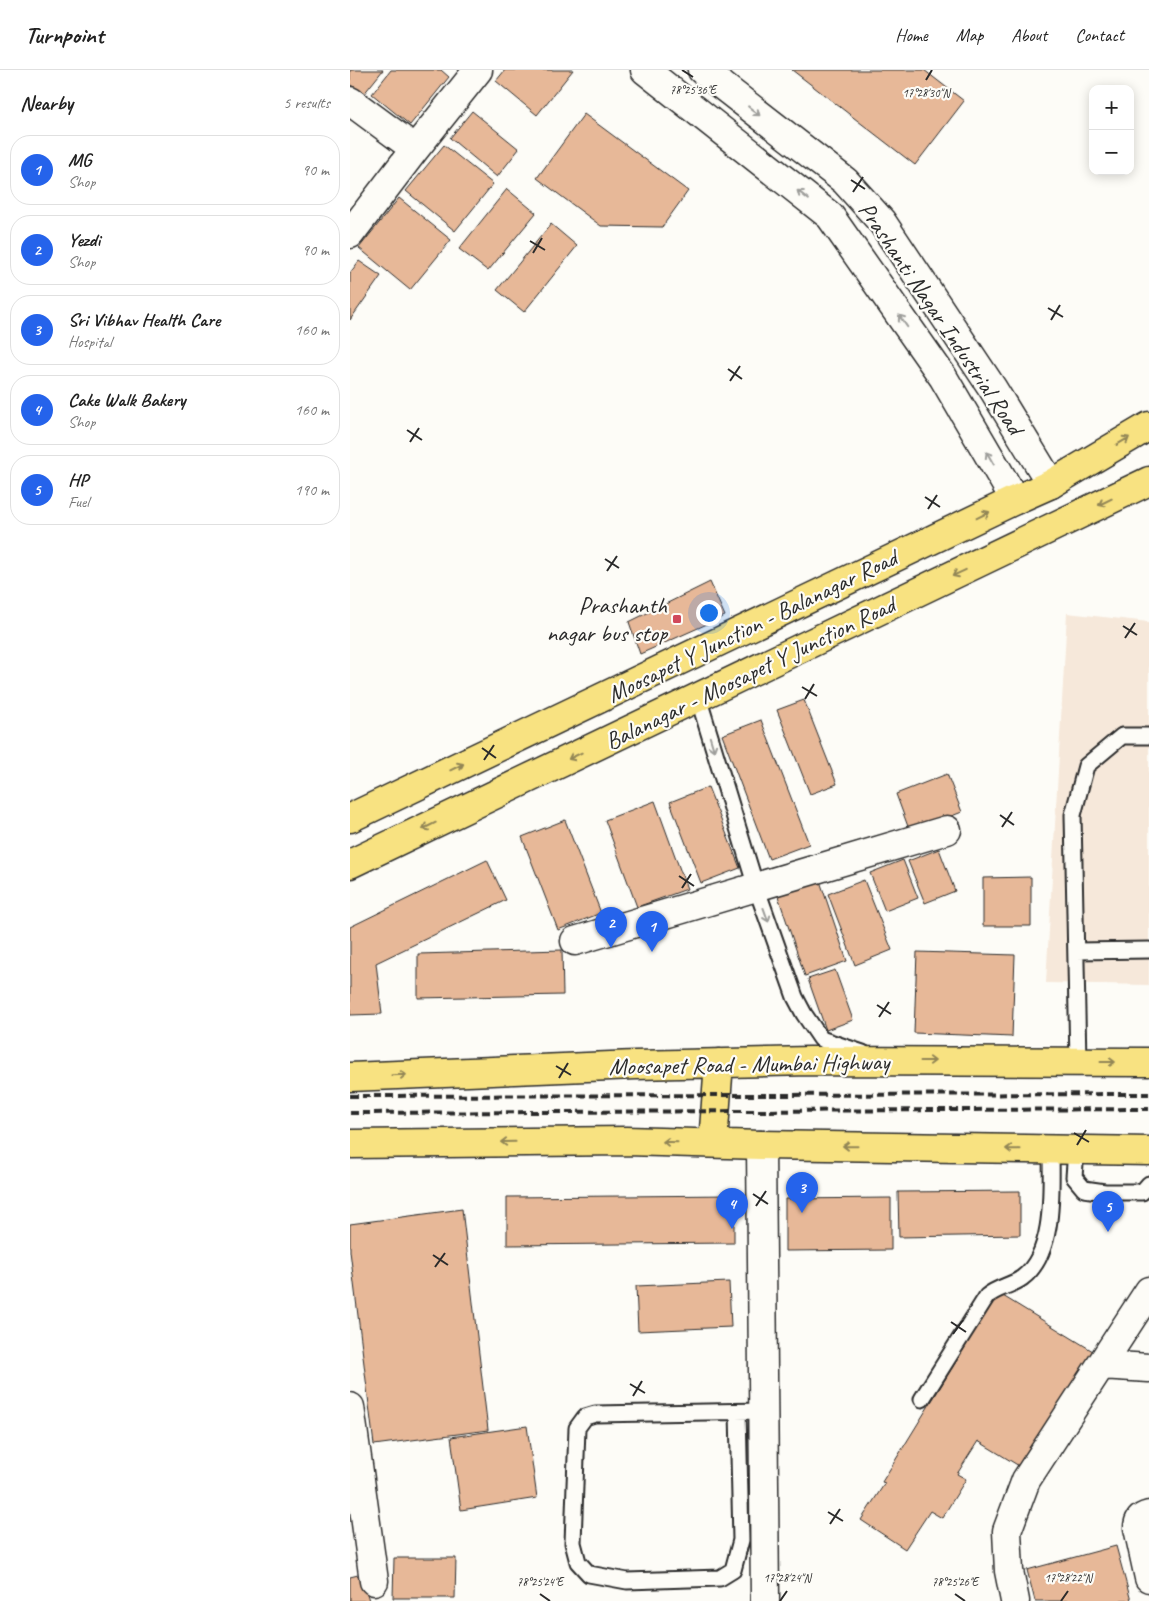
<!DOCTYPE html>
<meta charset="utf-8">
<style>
body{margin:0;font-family:Caveat,sans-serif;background:#f2f2f2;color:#222}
.controls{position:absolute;right:15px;top:15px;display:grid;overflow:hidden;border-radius:10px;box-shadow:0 2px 12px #0003}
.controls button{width:45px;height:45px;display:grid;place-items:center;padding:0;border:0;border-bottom:1px solid #e0e0e0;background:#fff;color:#222;font:25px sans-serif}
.you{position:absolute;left:358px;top:542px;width:18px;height:18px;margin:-12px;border:4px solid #fff;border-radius:50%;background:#1a73e8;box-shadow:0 0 0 8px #1a73e833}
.badge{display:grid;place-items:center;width:32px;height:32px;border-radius:50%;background:#2563eb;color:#fff;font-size:16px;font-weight:700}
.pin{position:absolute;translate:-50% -41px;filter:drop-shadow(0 1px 2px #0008)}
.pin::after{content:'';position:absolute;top:26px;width:18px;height:15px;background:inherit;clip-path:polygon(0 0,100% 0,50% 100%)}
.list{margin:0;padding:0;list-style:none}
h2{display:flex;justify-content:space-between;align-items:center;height:65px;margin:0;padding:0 20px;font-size:21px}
h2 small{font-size:16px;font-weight:400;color:#767676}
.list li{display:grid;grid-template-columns:32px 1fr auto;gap:15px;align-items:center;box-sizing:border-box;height:70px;margin:0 10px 10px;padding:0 10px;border:1px solid #e0e0e0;border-radius:20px}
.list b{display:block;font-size:19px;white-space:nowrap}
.list p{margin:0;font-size:16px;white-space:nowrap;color:#767676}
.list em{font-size:16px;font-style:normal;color:#767676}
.map{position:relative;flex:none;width:799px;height:1531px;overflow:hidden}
header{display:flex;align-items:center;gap:30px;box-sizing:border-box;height:70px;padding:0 25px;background:#fff;border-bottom:1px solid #e0e0e0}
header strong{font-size:24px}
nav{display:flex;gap:28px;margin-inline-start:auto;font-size:18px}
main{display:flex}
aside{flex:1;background:#fff}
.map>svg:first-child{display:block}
.built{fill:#f6e8da}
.building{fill:#e7b898;stroke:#2b2b2b}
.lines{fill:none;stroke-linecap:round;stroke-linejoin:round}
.service-casing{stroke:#2b2b2b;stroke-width:19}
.minor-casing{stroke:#2b2b2b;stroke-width:31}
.tertiary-casing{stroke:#2b2b2b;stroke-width:31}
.primary-casing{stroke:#2b2b2b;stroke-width:31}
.trunk-casing{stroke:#2b2b2b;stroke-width:31}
.service{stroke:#fdfcf7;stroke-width:15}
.minor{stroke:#fdfcf7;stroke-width:28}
.tertiary{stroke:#fdfcf7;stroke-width:28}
.primary{stroke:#f8e281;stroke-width:28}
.trunk{stroke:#f8e281;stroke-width:28}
.rail{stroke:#2b2b2b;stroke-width:4;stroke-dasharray:8 4;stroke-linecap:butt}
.oneway{stroke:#9e9e9b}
.oneway2{stroke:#928656}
.ticks{fill:none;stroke:#2b2b2b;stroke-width:2}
.poi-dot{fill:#d1495b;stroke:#fdfcf7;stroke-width:2}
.labels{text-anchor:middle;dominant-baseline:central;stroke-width:4.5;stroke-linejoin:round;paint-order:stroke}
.street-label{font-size:24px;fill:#2b2b2b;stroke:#fdfcf7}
.poi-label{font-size:24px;fill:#2b2b2b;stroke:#fdfcf7;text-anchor:end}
.ticks-label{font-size:12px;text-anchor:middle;fill:#2b2b2b;stroke:#fdfcf7;stroke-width:4.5;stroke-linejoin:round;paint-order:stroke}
</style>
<header>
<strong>Turnpoint</strong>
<nav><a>Home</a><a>Map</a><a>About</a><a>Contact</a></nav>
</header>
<main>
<aside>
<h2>Nearby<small>5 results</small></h2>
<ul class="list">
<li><span class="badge">1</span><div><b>MG</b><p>Shop</p></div><em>90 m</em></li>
<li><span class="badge">2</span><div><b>Yezdi</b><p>Shop</p></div><em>90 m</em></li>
<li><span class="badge">3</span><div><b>Sri Vibhav Health Care</b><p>Hospital</p></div><em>160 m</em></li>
<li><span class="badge">4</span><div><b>Cake Walk Bakery</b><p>Shop</p></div><em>160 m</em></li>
<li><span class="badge">5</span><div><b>HP</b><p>Fuel</p></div><em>190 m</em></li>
</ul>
</aside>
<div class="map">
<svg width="799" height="1531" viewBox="0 0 799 1531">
<rect width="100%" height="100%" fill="#fdfcf7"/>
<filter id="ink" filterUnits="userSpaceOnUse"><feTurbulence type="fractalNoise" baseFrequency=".02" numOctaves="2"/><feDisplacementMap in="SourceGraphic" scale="10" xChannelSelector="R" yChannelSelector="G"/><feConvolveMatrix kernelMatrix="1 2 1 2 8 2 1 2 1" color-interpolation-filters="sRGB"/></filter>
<g filter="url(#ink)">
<path class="built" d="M717,543l82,9v363l-103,-2z"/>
<path class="building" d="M0,0h33l-20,25 -13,-11z
M41,0h50l8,7 -39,48 -38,-31z
M155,0h68l-36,45 -41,-34z
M442,0h132l40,31 -49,64z
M122,41l47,38 -22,28 -47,-39z
M234,44l104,77 -26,36 -61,-1 -64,-48z
M94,75l49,39 -38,47 -49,-40z
M157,119l29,24 -48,58 -29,-22z
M49,128l52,42 -41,50 -51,-42z
M201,154l26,22 -53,66 -27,-22z
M9,191l22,15 -31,44v-47z
M360,512l15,34 -85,38 -11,-32z
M454,630l33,84 -27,10 -33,-84z
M411,650l48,124 -40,15 -47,-124z
M597,704l15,38 -52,20 -14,-38z
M358,717l32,81 -39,15 -31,-81z
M305,731l32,88 -50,18 -32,-87z
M215,750l36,93 -43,17 -36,-93z
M589,779l16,42 -30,12 -17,-42z
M137,790l19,40 -130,63 6,51 -32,1v-88z
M553,790l15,38 -33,13 -15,-38z
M681,807v49h-48v-48z
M469,808l28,83 -42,15 -28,-83z
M514,810l28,70 -37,15 -27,-71z
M212,880l1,45 -145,3v-44z
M567,882l98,3 -3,82 -98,-4z
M485,900l18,50 -27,10 -18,-51z
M670,1121v44l-121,2 -1,-45z
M384,1125v48l-227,2v-48z
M541,1128v52l-106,1v-52z
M112,1139l26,221 -114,15 -24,-194v-27z
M379,1212l2,45 -93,4 -2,-45z
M648,1223l103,63 -72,116 -51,-31 -21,33 9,5 -24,39 -12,-7 -25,38 -44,-29 24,-37 -3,-1z
M177,1356l10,72 -76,12 -10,-73z
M766,1476l15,55h-96l-8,-31z
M44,1488h62l-1,40h-62z
M12,1504l7,27h-19v-24z"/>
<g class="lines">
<defs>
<path id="service" d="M348,627l58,190 39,110 9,17 17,25 42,14
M726,881l73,-1
M728,992l-5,-247 13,-49 36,-30h27
M726,1080l-2,27 10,12 21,3h37l7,-8
M572,1329l65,-103c11,-9 24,-10 35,-18 34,-25 29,-90 29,-129
M388,1342l3,128 -8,30 -13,8 -93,3 -38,-7 -11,-12 -5,-19 4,-115 8,-11 10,-3 168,-3"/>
<path id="minor" d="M0,31l65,48 63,-79
M0,164l65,-85
M225,871l372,-111
M411,1075l4,456
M751,1295l48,3
M0,1337l24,174
M799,1445c-8,2 -11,5 -11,13l11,50
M665,1531l-6,-30 -2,-40 19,-51 123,-189"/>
<path id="tertiary" d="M295,0l185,146 113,161 72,123
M352,0l143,111 37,41 111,167 58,95"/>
<path id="primary" d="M0,748l665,-318 36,-16 98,-58
M0,794l799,-383"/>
<path id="trunk" d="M0,1007l285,-12 175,-4 339,1
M363,1073l6,-80
M0,1074l277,-3 134,4 388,6"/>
</defs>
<use href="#service" class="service-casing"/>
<use href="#minor" class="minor-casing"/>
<use href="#tertiary" class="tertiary-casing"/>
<use href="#primary" class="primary-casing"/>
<use href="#trunk" class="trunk-casing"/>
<use href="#service" class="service"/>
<use href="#minor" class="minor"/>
<use href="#tertiary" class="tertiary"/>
<use href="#primary" class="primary"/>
<use href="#trunk" class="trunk"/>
<path class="rail" d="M0,1026l799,-2
M0,1043l799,-4"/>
</g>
<defs><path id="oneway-shaft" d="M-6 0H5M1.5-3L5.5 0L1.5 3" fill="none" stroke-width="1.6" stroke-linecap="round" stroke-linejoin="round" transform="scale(1.25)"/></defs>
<g class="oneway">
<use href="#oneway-shaft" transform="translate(404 41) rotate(38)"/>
<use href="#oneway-shaft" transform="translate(453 125) rotate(-142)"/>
<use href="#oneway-shaft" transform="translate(553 251) rotate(-125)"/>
<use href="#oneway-shaft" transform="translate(640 388) rotate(-120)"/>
<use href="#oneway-shaft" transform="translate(362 674) rotate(73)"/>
<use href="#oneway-shaft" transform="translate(416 845) rotate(70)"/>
</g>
<g class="oneway2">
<use href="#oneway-shaft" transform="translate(773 371) rotate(-31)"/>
<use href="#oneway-shaft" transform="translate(755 432) rotate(154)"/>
<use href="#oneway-shaft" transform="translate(633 445) rotate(-26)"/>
<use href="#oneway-shaft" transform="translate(609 503) rotate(155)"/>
<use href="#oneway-shaft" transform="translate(225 686) rotate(154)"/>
<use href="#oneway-shaft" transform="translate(107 697) rotate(-26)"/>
<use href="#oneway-shaft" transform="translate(79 756) rotate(154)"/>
<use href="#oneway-shaft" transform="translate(578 991)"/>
<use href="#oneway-shaft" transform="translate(758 992)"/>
<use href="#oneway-shaft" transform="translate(49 1005) rotate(-2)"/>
<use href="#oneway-shaft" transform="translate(158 1072) rotate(179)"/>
<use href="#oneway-shaft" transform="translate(320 1072) rotate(-178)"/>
<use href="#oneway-shaft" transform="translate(500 1076) rotate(-179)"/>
<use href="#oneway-shaft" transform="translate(663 1079) rotate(-179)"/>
</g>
</g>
<path class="ticks" d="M332,0l11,7M576,10l6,-10M501,110l14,9M503,122l10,-15M180,171l15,9M183,183l9,-15M698,238l15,9M701,250l9,-15M378,299l14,10M380,311l10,-15M57,360l15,10M60,372l9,-14M575,427l15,10M578,439l9,-14M255,489l14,9M257,501l10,-15M773,556l14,9M775,568l10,-15M452,617l15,9M455,629l9,-15M132,678l14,10M134,690l10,-15M650,745l14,10M652,757l10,-15M329,806l15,10M332,818l9,-14M527,935l14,9M529,947l10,-15M206,996l15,9M209,1008l9,-15M724,1063l15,9M727,1075l9,-15M403,1124l15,10M406,1136l10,-15M83,1185l15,10M85,1197l10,-14M601,1252l15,10M603,1264l10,-14M280,1314l15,9M283,1326l9,-15M478,1442l15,9M480,1454l10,-15M190,1524l10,7M605,1524l10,7M430,1531l7,-10M711,1531l7,-10"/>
<rect class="poi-dot" x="322" y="544" width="10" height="10" rx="2.5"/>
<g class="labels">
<g class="street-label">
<text transform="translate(591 248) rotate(56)">Prashanti Nagar Industrial Road</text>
<text transform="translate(402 556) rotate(-26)">Moosapet Y Junction - Balanagar Road</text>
<text transform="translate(400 603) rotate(-26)">Balanagar - Moosapet Y Junction Road</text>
<text transform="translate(399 994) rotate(-1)">Moosapet Road - Mumbai Highway</text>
</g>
<g class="poi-label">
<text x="317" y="535">Prashanth<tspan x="317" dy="28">nagar bus stop</tspan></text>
</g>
</g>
<g class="ticks-label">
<text x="343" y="24">78°25'36"E</text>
<text x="576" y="27">17°28'30"N</text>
<text x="437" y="1512">17°28'24"N</text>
<text x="718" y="1512">17°28'22"N</text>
<text x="190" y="1516">78°25'24"E</text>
<text x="605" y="1516">78°25'26"E</text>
</g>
</svg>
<div class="controls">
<button>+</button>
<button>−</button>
</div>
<div class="you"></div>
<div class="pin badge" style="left:302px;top:882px">1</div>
<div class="pin badge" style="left:261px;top:878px">2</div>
<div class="pin badge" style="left:452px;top:1143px">3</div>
<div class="pin badge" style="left:382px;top:1159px">4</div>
<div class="pin badge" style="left:758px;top:1162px">5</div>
</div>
</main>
